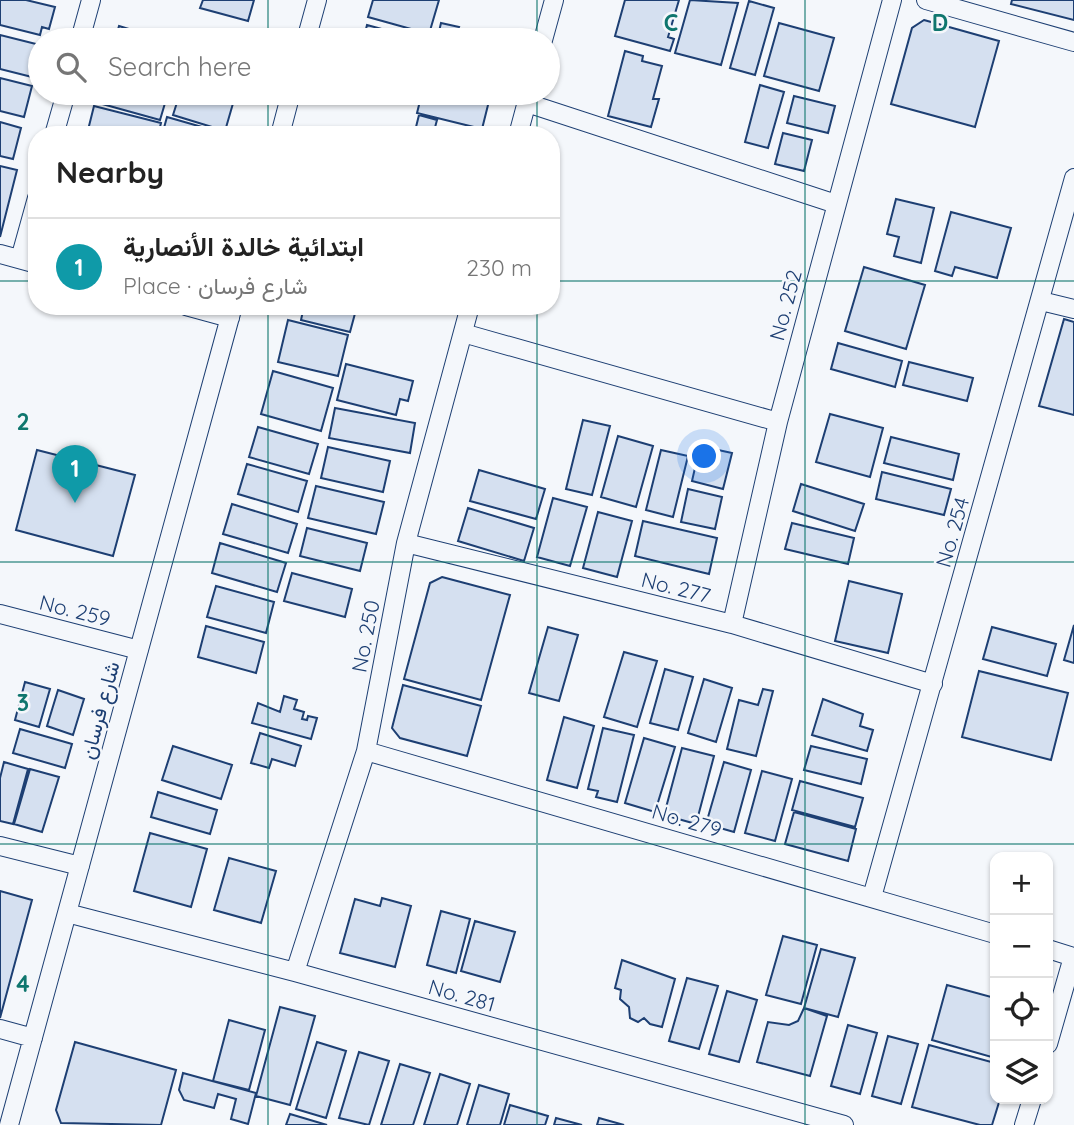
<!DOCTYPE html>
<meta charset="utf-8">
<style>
body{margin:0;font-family:Quicksand,Vazirmatn,sans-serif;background:#f2f2f2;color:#222}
.controls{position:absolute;right:21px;bottom:21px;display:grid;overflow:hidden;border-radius:14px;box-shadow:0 2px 5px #0004}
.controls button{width:63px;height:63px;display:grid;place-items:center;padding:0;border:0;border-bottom:2px solid #e0e0e0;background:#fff;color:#222;font:35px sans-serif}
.you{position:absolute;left:705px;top:457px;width:24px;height:24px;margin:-18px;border:5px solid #fff;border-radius:50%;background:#1a73e8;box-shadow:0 0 0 10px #1a73e833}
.badge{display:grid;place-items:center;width:46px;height:46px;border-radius:50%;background:#c62828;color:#fff;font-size:23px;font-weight:700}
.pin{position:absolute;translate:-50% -58px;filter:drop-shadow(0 2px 4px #0008)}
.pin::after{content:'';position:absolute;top:37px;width:24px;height:21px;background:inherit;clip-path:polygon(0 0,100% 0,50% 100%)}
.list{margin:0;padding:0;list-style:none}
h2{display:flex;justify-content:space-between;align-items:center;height:91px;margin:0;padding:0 28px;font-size:30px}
h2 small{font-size:23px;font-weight:400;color:#767676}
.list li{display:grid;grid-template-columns:46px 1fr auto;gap:21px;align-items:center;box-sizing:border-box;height:98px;padding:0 28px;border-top:2px solid #e0e0e0}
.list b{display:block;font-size:26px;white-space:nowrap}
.list p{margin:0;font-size:23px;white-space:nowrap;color:#767676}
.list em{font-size:23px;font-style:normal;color:#767676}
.icon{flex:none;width:38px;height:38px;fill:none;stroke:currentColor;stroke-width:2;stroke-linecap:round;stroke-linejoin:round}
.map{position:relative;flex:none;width:1074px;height:1125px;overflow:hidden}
.search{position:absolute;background:#fff;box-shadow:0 2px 5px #0004;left:28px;top:28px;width:532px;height:77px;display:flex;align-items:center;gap:18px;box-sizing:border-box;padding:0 24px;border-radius:38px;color:#767676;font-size:26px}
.panel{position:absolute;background:#fff;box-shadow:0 2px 5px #0004;left:28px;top:126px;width:532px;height:189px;border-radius:28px}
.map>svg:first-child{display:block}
.building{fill:#d5e0f0;stroke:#1d3f73;stroke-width:2}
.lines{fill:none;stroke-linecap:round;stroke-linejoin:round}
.minor-casing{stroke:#1d3f73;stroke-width:20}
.minor{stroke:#f4f7fb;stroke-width:18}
.grid{fill:none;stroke:#0f766e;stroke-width:2;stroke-opacity:0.55}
.labels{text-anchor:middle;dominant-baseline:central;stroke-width:5;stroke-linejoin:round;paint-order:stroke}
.street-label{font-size:21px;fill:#1d3f73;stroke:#f4f7fb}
.grid-label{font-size:23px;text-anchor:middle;font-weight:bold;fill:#0f766e;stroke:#f4f7fb;stroke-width:5;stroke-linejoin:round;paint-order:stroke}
</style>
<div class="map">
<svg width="1074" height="1125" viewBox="0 0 1074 1125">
<rect width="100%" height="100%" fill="#f4f7fb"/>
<path class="building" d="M0,0h26l29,7 -6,22 -7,-2 -2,8 -40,-10z
M203,0h51l-6,21 -48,-13z
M373,0h66l-10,34 -61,-17z
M625,0h54l-11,37 6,2 -4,12 -55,-15z
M690,0l48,3 -17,62 -46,-12z
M1012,0h62v20l-63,-16z
M749,1l25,7 -19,67 -25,-7z
M924,20l75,21 -24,86 -84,-23 21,-76z
M441,23l18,4 -2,5 5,1v7h-25z
M779,23l55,15 -15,53 -55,-15z
M367,25l55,15h-65l2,-5 5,2z
M119,26l46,14h-50z
M0,35l40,10 -8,32 -32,-8z
M625,51l18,5 -1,5 20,5 -9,33h6l-8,28 -43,-11z
M0,78l32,8 -8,31 -24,-6z
M760,85l24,7 -16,56 -23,-6z
M97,93h71l-8,27 -65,-18z
M180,93h30l24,7 -9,31 -52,-16z
M422,93h52l16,4 -8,32 -65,-16z
M794,96l41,10 -7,27 -41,-10z
M94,106l67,17 -3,12 -71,-1z
M419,115l18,5 -4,15h-19z
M167,117l63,18h-68z
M0,122l21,6 -8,31 -13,-3z
M783,133l29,7 -8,31 -29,-7z
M0,166l17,4 -17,67z
M896,199l38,9 -13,55 -27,-7 5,-19 -12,-3z
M951,212l60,16 -14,50 -42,-11 -3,9 -17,-5z
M864,267l61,18 -19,64 -61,-18z
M304,306h53l-7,26 -49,-12z
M1064,319l10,3v93l-35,-9z
M288,320l60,15 -10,41 -60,-14z
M838,343l64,18 -7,26 -64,-18z
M909,362l64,16 -6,23 -64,-16z
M346,364l67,17 -5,20 -8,-2 -4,16 -59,-15z
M273,371l60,17 -12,43 -60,-17z
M335,408l80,15 -5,30 -81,-15z
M830,414l53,14 -13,49 -54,-15z
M583,420l27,6 -18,69 -26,-6z
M258,427l60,17 -9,30 -60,-17z
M618,436l35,10 -17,61 -35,-10z
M891,437l68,17 -6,26 -69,-17z
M700,446l32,7 -9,36 -31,-8z
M328,447l62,14 -7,31 -62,-14z
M37,450l98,25 -22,81 -97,-26z
M661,450l27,6 -15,61 -27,-7z
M247,464l60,17 -9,31 -60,-18z
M479,470l66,19 -9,30 -66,-18z
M882,472l69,17 -7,26 -68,-16z
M801,484l63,20 -9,27 -62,-20z
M316,486l68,16 -8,32 -68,-16z
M688,489l34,8 -7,32 -34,-7z
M553,498l34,9 -17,59 -33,-9z
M232,504l65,20 -9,29 -65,-19z
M468,508l66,20 -10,33 -66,-20z
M598,512l34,9 -15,56 -34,-9z
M643,521l74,17 -8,36 -74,-18z
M792,523l62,15 -6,26 -63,-15z
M307,528l60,15 -7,28 -60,-15z
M220,543l66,20 -9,29 -65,-19z
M292,573l60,16 -7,28 -61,-16z
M442,577l68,18 -29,105 -77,-21 26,-96z
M849,581l53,13 -14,59 -53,-12z
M216,586l58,16 -8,31 -59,-16z
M1074,625v38l-10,-3z
M206,626l58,16 -8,31 -58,-16z
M548,627l30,8 -19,66 -30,-8z
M992,627l64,17 -9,32 -64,-17z
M624,652l33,9 -20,66 -33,-10z
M665,669l28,8 -15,53 -28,-7z
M979,671l89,22 -17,67 -89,-23z
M704,679l28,9 -16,54 -28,-9z
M25,682l25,7 -11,38 -24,-7z
M403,685l78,21 -14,50 -67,-18 -8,-10z
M763,689l10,2 -17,65 -29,-7 12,-49 19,5z
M58,690l26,9 -11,36 -26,-9z
M284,696l13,4 -3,9 10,3 -2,7 5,1 1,-4 9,2 -6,21 -59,-16 6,-20 22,9z
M823,699l40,15 -3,12 13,4 -6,21 -55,-16z
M564,717l30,9 -17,62 -30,-8z
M603,728l31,7 -17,67 -21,-5 2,-6 -10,-2z
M20,729l52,15 -7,24 -52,-15z
M260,733l41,13 -6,20 -23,-7 -3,9 -18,-5z
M644,738l31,9 -20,65 -30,-9z
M173,746l59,19 -11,34 -59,-19z
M811,746l56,13 -6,25 -57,-14z
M682,748l32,8 -18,68 -32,-9z
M4,762l24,7 -15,55 -13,-3v-43z
M724,762l27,8 -17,62 -28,-8z
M30,769l29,8 -17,55 -28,-8z
M762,771l30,8 -17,62 -30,-8z
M800,781l63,17 -8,29 -63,-17z
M158,792l59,18 -7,24 -59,-17z
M794,812l62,17 -8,32 -63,-17z
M150,833l57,16 -16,58 -57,-16z
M229,858l47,13 -15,52 -47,-13z
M0,891l32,9 -32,118z
M382,898l29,8 -16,61 -55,-14 15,-54 25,7z
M441,911l29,8 -14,54 -29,-8z
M475,921l40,11 -15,50 -39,-11z
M783,936l34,9 -16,59 -35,-9z
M821,949l34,9 -17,59 -34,-9z
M622,960l53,19 -13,48 -12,-3 -6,-6 -6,4 -8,-4 -1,-11 -9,-8 1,-9 -6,-2z
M687,978l31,8 -19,63 -30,-8z
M947,985l48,13v60l-63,-18z
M727,991l30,9 -18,62 -30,-8z
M280,1007l35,9 -25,89 -34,-9z
M804,1008l23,8 -17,60 -53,-14 11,-40 21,3 9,-4z
M229,1020l36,10 -16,60 -36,-9z
M848,1025l29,8 -17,61 -29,-8z
M888,1036l30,8 -17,60 -29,-8z
M75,1042l101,28 -15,55 -100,-2 -5,-13z
M317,1042l29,9 -20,67 -30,-9z
M929,1045l66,18v36h5l-8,26h-12l-68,-18z
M359,1052l30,9 -20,64 -30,-7z
M400,1064l30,9 -17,52h-32z
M183,1073l73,20 -8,31 -17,-5 5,-20 -18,-5 -4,14 -30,-8 -5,-10z
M440,1074l30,10 -13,41h-33z
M479,1085l30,9 -9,31h-33z
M510,1105l38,11 -3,9h-41z
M290,1114l37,11h-41z
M556,1118l26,7h-28z
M599,1118l25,7h-27z"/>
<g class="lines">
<defs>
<path id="minor" d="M926,0l148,42
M80,40l11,-40
M306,40l11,-40
M543,40l11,-40
M527,103l309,101
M54,135l12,-42
M280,135l11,-42
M518,135l11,-41
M0,254l37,10
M20,259l17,-61
M1041,301l33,8
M186,306l44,12
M463,333l315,89
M406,543l326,81 201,60
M0,614l139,36
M732,624l46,-202 114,-422
M366,751l629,183
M0,846l80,20
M872,897l202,-719
M67,913l228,59 549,153
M1048,949l25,8 -25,87
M295,972l71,-221 40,-208 64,-237
M0,1029l33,9
M9,1125l224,-819
M1024,1125l8,-26"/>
</defs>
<use href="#minor" class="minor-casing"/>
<use href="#minor" class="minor"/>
</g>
<path class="grid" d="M268,0v40M537,0v40M805,0v1125M268,93v42M537,93v42M0,281h37M551,281h523M268,306v819M537,306v819M0,562h1074M0,844h1074"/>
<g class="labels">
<g class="street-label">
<text transform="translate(785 305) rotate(-75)">No. 252</text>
<text transform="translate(952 532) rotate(-74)">No. 254</text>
<text transform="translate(676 587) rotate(14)">No. 277</text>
<text transform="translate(75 610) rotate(14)">No. 259</text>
<text transform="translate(365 636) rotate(-79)">No. 250</text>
<text transform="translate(99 710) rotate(-75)">شارع فرسان</text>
<text transform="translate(687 820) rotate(16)">No. 279</text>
<text transform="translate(462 995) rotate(16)">No. 281</text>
</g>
</g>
<g class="grid-label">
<text x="671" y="31">C</text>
<text x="940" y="31">D</text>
<text x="23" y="430">2</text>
<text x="23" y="711">3</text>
<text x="23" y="992">4</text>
</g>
</svg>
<div class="controls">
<button>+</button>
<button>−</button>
<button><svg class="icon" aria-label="locate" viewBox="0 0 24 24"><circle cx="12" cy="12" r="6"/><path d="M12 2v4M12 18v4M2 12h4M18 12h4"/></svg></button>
<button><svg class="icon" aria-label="layers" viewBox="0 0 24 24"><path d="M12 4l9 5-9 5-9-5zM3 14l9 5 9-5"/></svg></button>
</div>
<div class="you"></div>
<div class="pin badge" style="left:75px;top:503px;background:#0f9aa8">1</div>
<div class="search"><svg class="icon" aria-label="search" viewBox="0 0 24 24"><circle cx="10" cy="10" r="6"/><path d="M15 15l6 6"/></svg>Search here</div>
<section class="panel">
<h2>Nearby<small></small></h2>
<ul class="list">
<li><span class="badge" style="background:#0f9aa8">1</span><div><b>ابتدائية خالدة الأنصارية</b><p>Place · شارع فرسان</p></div><em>230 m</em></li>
</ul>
</section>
</div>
